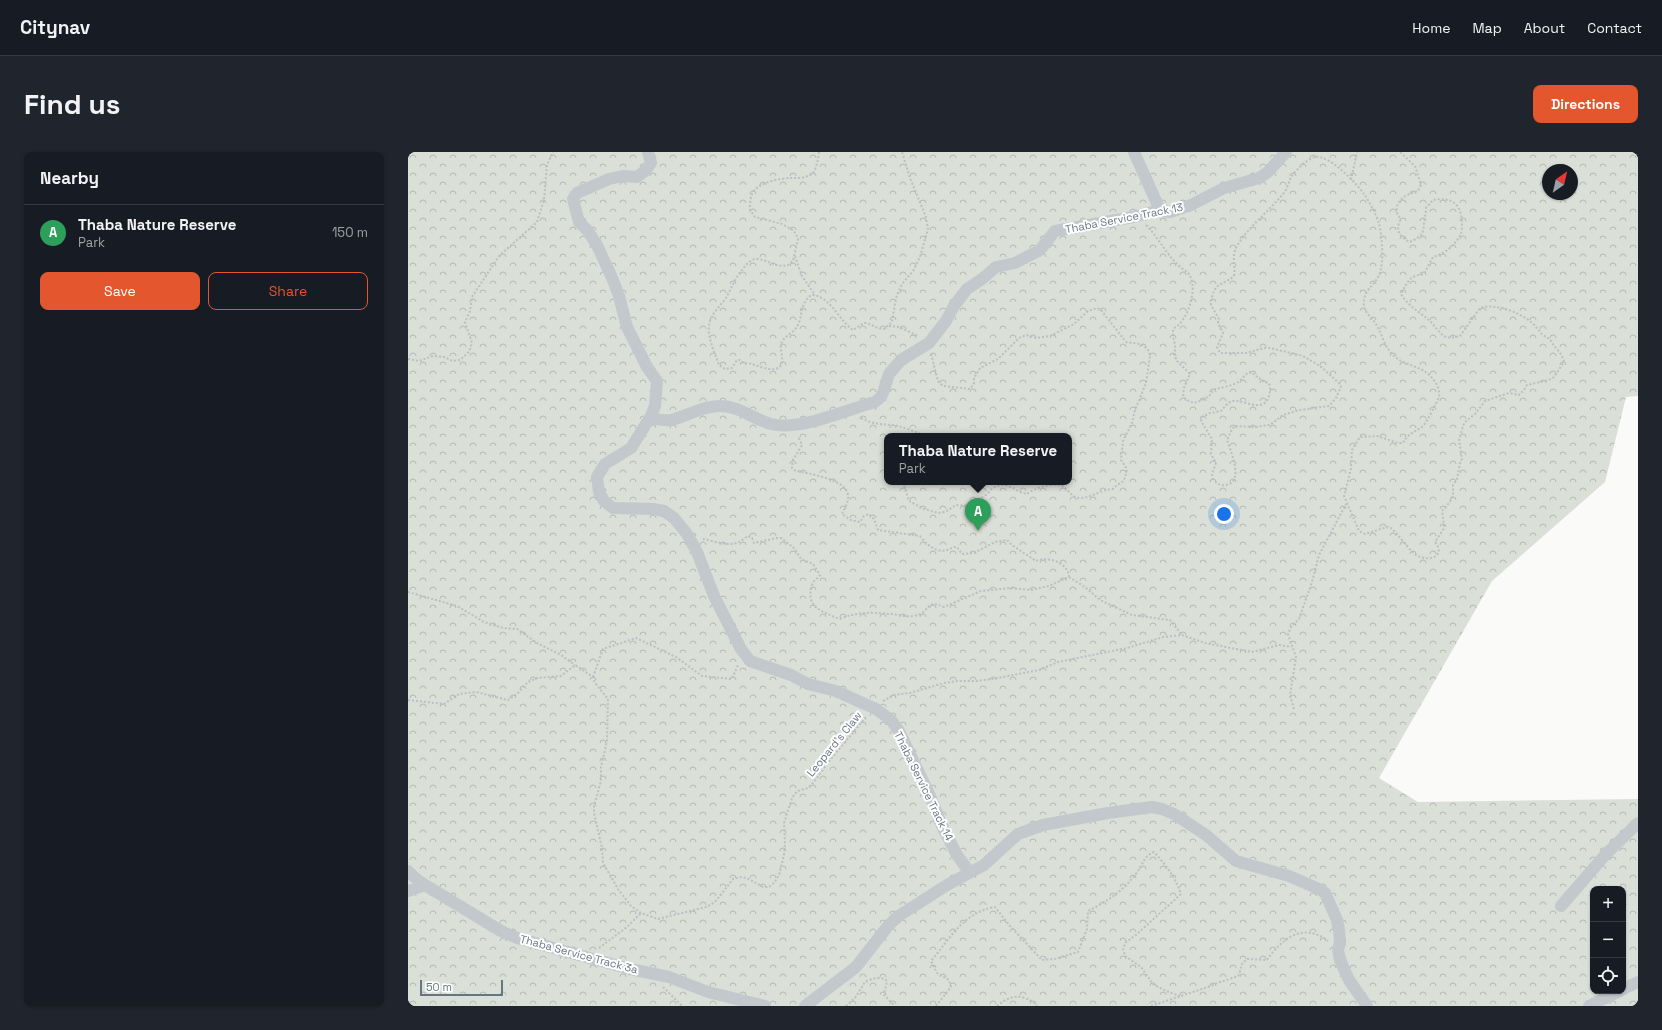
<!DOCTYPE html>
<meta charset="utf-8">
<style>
body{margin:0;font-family:"Space Grotesk",sans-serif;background:#20242c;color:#f1f3f6}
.controls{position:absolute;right:12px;bottom:12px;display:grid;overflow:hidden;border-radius:8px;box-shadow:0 1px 3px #0004}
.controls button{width:36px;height:36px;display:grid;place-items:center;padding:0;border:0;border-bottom:1px solid #363941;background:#171b24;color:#f1f3f6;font:20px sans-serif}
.compass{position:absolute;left:1134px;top:12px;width:36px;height:36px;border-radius:50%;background:#171b24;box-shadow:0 1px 3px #0004;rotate:34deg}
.scale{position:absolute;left:12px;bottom:10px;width:83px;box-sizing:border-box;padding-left:4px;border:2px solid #657683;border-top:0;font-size:11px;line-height:14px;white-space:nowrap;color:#657683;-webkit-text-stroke:3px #fff;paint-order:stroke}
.you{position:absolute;left:816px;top:362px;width:14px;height:14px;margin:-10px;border:3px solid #fff;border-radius:50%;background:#1a73e8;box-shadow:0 0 0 6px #1a73e833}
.badge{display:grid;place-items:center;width:26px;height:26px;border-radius:50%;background:#e4572e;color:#fff;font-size:13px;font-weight:700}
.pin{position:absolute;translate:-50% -33px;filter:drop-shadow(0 1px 2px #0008)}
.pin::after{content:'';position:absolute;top:21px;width:14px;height:12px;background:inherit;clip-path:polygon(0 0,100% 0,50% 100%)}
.popup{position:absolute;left:476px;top:281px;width:188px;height:52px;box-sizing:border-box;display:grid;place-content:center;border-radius:8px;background:#171b24;filter:drop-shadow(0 1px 3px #0005);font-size:13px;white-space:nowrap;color:#9ea1a6}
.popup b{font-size:15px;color:#f1f3f6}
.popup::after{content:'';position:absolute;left:50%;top:100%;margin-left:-8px;border:8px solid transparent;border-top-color:#171b24}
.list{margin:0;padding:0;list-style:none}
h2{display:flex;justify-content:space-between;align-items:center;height:52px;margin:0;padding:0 16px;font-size:17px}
h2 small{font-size:13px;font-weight:400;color:#9ea1a6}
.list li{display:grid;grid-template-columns:26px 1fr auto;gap:12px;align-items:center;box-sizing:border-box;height:56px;padding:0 16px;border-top:1px solid #363941}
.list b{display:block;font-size:15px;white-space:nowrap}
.list p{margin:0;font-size:13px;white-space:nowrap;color:#9ea1a6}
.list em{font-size:13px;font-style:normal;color:#9ea1a6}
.actions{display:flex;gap:8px;padding:12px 16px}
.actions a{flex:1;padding:9px 0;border:1px solid #e4572e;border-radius:8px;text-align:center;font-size:14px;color:#e4572e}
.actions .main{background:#e4572e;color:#fff}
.icon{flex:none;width:22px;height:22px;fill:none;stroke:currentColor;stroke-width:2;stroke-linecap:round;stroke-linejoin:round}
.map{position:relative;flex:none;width:1230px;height:854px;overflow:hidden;border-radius:8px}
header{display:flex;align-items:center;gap:24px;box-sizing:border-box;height:56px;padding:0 20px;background:#171b24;border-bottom:1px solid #363941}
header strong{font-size:19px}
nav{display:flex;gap:22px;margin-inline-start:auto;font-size:14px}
.intro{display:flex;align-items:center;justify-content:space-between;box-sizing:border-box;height:96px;padding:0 24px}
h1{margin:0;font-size:28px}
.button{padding:10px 18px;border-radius:8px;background:#e4572e;color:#fff;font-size:14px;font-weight:700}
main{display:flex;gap:24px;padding:0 24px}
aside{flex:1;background:#171b24;border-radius:8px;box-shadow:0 1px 3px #0004}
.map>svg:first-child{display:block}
.park{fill:url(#park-crowns);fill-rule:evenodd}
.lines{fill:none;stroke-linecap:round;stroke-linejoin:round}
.path{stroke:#bbbfc2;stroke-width:2;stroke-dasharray:2 2;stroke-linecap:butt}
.street{stroke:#c3c8cc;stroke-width:12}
.labels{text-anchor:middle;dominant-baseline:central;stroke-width:4;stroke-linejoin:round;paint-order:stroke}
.street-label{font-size:11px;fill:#657683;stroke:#fff}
</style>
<header>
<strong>Citynav</strong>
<nav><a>Home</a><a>Map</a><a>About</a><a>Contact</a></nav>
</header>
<div class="intro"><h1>Find us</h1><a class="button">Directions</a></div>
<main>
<aside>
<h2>Nearby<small></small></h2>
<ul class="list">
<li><span class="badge" style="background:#2e9e5b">A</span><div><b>Thaba Nature Reserve</b><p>Park</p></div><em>150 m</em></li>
</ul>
<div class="actions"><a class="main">Save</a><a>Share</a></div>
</aside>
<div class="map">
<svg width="1230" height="854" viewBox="0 0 1230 854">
<defs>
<pattern id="park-crowns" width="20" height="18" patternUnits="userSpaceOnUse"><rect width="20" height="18" fill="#dadfd7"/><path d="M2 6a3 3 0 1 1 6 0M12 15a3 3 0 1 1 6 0" fill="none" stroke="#b4b9b4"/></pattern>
</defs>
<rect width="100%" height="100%" fill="#fafaf8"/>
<path class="park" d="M0,0h1230v244l-12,1 -21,85 -113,99 -113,197 39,24 220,-3v207h-1230zM1140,18h24v24h-24zM479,284h182v46h-182zM1185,737h30v102h-30z"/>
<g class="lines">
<path class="path" d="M411,0c-1,6 -2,16 -6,21 -6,5 -14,5 -21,5 -12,0 -34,4 -40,16 -2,5 -2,11 -2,16l5,7 27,7 11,6 3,4 2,5 -5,22 -5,4c-12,4 -22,-7 -33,-6 -5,1 -11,8 -14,12 -6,8 -10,18 -15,27 -6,9 -17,17 -17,29 -1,13 6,26 10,38l6,4 7,-1 5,-8h3l3,3c3,1 7,0 9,1 8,3 28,11 30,-2 1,-6 -2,-12 -1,-18 2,-7 11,-10 15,-16 8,-11 2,-22 15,-33 19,0 28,26 42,35l11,-7c7,0 12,6 20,6l8,-7 4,-24 6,-14 11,-13 7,-14 8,-28 -2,-12 -16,-39 -8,-26
M943,28l6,-28
M738,73c12,12 19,27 31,39 3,4 11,7 13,12 8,13 -3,47 -16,52 -4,8 4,17 0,26l3,7 13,13 -6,14 -1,9c10,7 11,7 21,2 5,-3 6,-3 9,-9 8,-3 17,-3 25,-8 5,-3 7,-9 13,-10l13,10 5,1c2,5 1,8 0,13 -6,20 -29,0 -39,6 -3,1 -6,6 -9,9l-11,2 -8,4 -1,4 11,18 -1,15 5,9 -4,11 1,5c3,4 7,7 13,6 19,-3 4,-35 1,-45l5,-11 3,-3 20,1 15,-2 13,-10 16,-5 30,-4 7,-8 5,-11 -2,-4 -19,-17 -17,-10 -33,-8h-6l-18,5h-26l-3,-6 6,-14 -5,-10 1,-4 -8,-14c2,-24 10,-18 23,-29 2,-11 -3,-20 3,-30 12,-20 31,-34 46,-52 5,-5 5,-12 9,-18 5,-7 15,-17 23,-19 14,-3 42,27 49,37 5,7 13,22 15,30 3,11 5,37 1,48 -3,13 -18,17 -16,34 1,7 8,12 12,18 6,10 8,22 17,31 13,13 31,9 42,27 3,4 5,10 4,15 -2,5 -12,25 -16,29 -9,7 -14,6 -20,17h-5l-21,-7 -17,1 -8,13 -1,19 -7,27 15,35 6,3 22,-7 4,1c8,7 19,24 27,28 12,6 28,0 17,-14l8,-12 1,-5 -2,-14 8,-9 3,-6v-11l4,-6 3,-16 2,-4 -3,-19 5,-17 12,-10 9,-12 24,-8 10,2 5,-5 3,-5 22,-5 5,-3 10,-15c-2,-10 -10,-14 -14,-23 -11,-5 -10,-9 -18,-16 -12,-11 -37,-20 -52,-15l-20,28c-5,1 -11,3 -16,0 -5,-4 -9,-9 -13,-14 -10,-9 -24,-17 -30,-28 7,-13 8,-18 23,-20l9,-17c12,-3 22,-12 28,-23 1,-3 1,-8 1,-12 -1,-19 -11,-25 -29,-22l-7,8c0,5 -1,8 -2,13 0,13 -2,15 -14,21 -6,-3 -12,-7 -12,-15 0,-3 3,-6 2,-9 -1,-2 -3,-4 -3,-6 -2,-13 11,-18 21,-21l3,-6 -6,-19 -15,-14
M387,104l7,20 13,19
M481,174l10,1 19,9
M0,207l11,2 14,-5 11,1 9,4 7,-1 9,-8 3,-9 -7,-21 5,-11 2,-14 27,-41 38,-34 7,-22 3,-35 6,-13
M453,266c11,6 19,6 31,7 7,0 27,8 33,11
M495,330l6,19 15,8 14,4 7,-1 11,-7 14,1c5,-6 10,-7 16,-11 3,-2 5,-7 9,-8 12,-7 20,5 32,7 7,-6 27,-12 35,-8 8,4 9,12 18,12 12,0 21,-9 33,-9 9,-10 10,-1 14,-20l-6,-9 2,-19 9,-18 3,-13 11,-27 4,-27 -1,-5 -5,-5 -4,-2 -14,-2 -25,-32 -4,-2 -9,3 -14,13 -24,12 -14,2 -10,-3 -7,3 -21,21 -18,9 -6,10v5l-4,6 -27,-3 -5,-5 -7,-27
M295,387c10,2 27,8 36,3 3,-2 6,-4 9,-6l4,2 2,5 23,-5h4l14,11 6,10 12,5 7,11c-2,4 -7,5 -8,10 -7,23 10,26 27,34 19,-7 29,-7 49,-5 8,0 16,3 25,2 18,-2 11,-18 31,-9l37,-16 29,-3 21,2 18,-4 20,-9c-1,-15 -21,-21 -33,-16l-24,-16 -5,-5 -12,2 -21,11 -12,1 -5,-7h-4c-12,9 -25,0 -33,-11l-42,-6 -4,-11 -5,-5 -5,2 -4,6 -9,-2 -9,-6c2,-5 7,-12 6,-18 0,-17 -40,-22 -54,-26l-2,-2 1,-8 9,-15 -4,-9
M661,425l16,10 15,13 32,15 38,5 12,15
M0,440l49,14 27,16 19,6 14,1 20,14 24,12 14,10
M185,525l10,-28 33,-11 40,19 26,19 30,3 6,-14
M0,548l36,4 15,-10 17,-2 32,8 9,-6 11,-12 9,-4 24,-2 14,-11 18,12 2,6 13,16 -1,42 -6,26v14l-7,25v7l8,35 1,15 15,26 13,17 10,7 17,6 48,-12 9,-5 18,-23 7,-2 7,1 16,9h6l5,-4 5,-8 5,-20 1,-11 -1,-21 8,-25 5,-7 11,-3 6,-6 16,-22 37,-44
M475,549l11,-6 16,-2 34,-10 14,-2h19l21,-3 41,-8 19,-8 69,-14 36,-11 19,-2 23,8 47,9 27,-7 12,2
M886,557l-4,-14 6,-38 -8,-23 3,-7 8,-8 13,-37 7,-27 27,-51
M191,796l28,-21 14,-14
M255,835l19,19
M438,854l9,-8 10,-16c7,-3 15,-7 22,-1l-3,14 11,11
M528,854l15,-19 -2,-7 -12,-7 -6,-12c20,-23 31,-48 64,-54l15,19 32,34 13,-1 23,-7 9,-23 1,-18c18,-9 34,-19 47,-36 8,-9 7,-18 19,-23 12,13 21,25 27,42l-45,41 -10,7 -3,7 2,7 16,11 12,17 13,7 14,5
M589,854c14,-12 27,-13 40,0
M743,854l60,-20c9,-5 19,-6 28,-11l3,-11 5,-5 20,1c15,-22 37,-38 61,-19"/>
<path class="street" d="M240,0l3,11 -6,8 -8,6 -14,-1 -14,3 -32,14 -4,6 6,23 9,9 9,14 16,35 6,16 8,31 20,40 10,14 -2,25 -4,10 -20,32 -26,16 -8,13 2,15 5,9 9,7 40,1 11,2 10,7 13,16 10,18 17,44 27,53 9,12 41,14 17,9 28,7 40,18 15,11 8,11 31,65 13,32 14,27 13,18
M726,0l26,58
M242,266c6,1 14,3 21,2 17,-4 31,-14 49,-14 20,0 33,13 51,18 30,7 74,-14 104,-22l6,-5 3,-7 5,-16 12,-14 28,-17 17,-22 8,-15 13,-17 15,-10 14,-12 19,-4 25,-13 15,-19 78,-14 27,-7 10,2 21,-7 33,-17 35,-10 9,-6 18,-20
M0,719l6,6 11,8 76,46 16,7 113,31 39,8 39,15 57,14
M0,739l17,-6
M1153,754l45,-52 32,-31
M1215,837l15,-7
M397,854l51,-39 32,-41 9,-9 50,-32 37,-20 34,-31 25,-9 65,-12 44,-6 10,2 12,5 32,21 30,26 53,15 30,13 6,4 12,27 2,10 1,13 -2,7 2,10 9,20 18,26
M1181,854l31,-15"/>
</g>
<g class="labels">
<g class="street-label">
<text transform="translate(716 66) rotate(-11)">Thaba Service Track 13</text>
<text transform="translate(426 592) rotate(-51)">Leopard's Claw</text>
<text transform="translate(516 634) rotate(64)">Thaba Service Track 14</text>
<text transform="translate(171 802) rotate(15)">Thaba Service Track 3a</text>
</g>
</g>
</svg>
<div class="controls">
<button>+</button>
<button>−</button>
<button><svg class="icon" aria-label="locate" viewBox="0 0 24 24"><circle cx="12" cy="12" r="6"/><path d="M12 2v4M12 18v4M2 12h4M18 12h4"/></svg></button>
</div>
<svg class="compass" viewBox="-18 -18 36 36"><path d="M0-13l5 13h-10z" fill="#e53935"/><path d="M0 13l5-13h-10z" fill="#9ea1a6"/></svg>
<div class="scale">50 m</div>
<div class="you"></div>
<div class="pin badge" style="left:570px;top:379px;background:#2e9e5b">A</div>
<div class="popup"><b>Thaba Nature Reserve</b>Park</div>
</div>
</main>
